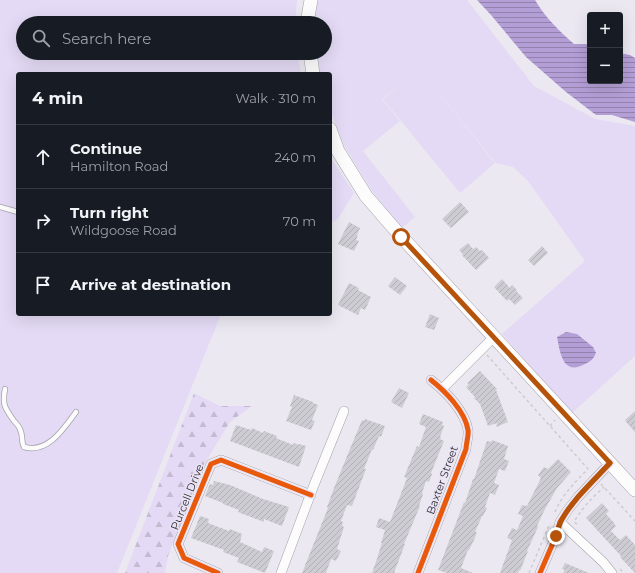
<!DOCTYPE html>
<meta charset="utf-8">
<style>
body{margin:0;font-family:Montserrat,sans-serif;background:#242831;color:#f1f3f6}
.controls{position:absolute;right:12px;top:12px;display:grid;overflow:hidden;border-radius:4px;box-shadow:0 4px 16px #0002}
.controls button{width:36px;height:36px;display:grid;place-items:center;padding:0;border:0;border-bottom:1px solid #363941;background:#171b24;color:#f1f3f6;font:20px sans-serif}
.stop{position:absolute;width:12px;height:12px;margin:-9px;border:3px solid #b45309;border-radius:50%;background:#fff}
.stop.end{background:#b45309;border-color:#fff;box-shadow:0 1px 4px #0008}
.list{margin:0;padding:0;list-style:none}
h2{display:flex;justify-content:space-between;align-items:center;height:52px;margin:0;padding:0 16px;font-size:17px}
h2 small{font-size:13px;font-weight:400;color:#9ea1a6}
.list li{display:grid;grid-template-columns:26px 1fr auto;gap:12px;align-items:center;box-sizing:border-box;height:64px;padding:0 16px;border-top:1px solid #363941}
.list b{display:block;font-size:15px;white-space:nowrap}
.list p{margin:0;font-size:13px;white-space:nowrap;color:#9ea1a6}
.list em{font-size:13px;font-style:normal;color:#9ea1a6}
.icon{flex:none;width:22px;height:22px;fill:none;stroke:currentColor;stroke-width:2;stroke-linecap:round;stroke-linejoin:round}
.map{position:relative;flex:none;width:635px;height:573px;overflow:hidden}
.search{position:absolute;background:#171b24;box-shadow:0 4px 16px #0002;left:16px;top:16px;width:316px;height:44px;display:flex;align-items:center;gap:10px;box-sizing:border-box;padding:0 14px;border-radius:22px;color:#9ea1a6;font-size:15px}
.panel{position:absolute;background:#171b24;box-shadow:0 4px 16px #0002;left:16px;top:72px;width:316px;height:244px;border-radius:4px}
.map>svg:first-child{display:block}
.grass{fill:#e4daf5}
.forest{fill:url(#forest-firs)}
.water{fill:url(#water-rules)}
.building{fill:url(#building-hatch)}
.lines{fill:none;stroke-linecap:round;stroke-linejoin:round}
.lane-casing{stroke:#a4a2a8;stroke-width:6}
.street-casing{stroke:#a4a2a8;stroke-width:10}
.secondary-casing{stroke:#a4a2a8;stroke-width:14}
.path{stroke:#cccbcd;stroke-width:1.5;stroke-dasharray:3 3;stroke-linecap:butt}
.lane{stroke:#fcfcfd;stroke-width:4.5}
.street{stroke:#fcfcfd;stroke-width:9}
.secondary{stroke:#fcfcfd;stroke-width:13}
.cycleway-casing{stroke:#eae4f5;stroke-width:8}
.cycleway{stroke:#e8590c;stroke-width:5}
.route{stroke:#b45309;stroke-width:5}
.labels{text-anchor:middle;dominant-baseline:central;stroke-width:3;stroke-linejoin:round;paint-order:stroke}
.street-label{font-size:11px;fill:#2f2d33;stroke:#eae4f5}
</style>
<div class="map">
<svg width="635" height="573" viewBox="0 0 635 573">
<defs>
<pattern id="forest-firs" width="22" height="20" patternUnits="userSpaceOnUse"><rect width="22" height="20" fill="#e4daf5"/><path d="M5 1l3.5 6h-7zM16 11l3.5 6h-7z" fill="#c4bbd2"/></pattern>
<pattern id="water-rules" width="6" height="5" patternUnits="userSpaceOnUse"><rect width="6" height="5" fill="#b49ed6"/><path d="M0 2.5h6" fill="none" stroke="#9381ae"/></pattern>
<pattern id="building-hatch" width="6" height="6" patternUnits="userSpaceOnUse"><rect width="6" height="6" fill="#ceccd3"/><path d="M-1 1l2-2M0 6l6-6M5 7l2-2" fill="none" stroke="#b1b0b6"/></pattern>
</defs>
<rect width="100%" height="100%" fill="#ebe8f1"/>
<path class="grass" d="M0,0h297l-2,23h-272v30h274l4,21h-283v240h203l-104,259h-117z
M317,0h150l67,86 61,33 40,7v230l-63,57 -70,-79 83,-73 -57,-80 -15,-14 -17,-4 -76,-93 75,93 -35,30 -77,-94 26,-21 -27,21 18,22 -37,30 52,66 -13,11 -30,-37 -27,-44 -15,-37v-36h-11l-3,-21h9v-30h-12z
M330,159l2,1 22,33 -16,26 -8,4z"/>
<path class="forest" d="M194,393l26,13h32l-22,16 -27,44 -35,90 -3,17h-40z"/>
<path class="water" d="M477,0h58c10,17 24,31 39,44h16v37h30v-28l10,2 5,3v64l-23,-7h-16l-30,-23 -40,-35 -35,-42z
M566,332l11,2 16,13 3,6c-4,8 -5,8 -13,12 -21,10 -23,-14 -26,-28z"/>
<path class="building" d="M460,202l9,10 -18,16 -9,-9z
M349,222l11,6 -3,7h1l-2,5 3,1 -5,10 -16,-7z
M468,243l5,6 3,-2 4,4 2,-1 7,8 -13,12 -14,-15 1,-1 -4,-4z
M542,246l6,7 -14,13 -6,-6z
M395,277l12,9 -7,9 -12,-9z
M502,279l8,9 2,-3 5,5 -1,1 7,7 -8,7 -6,-6 -2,2 -13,-14z
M349,283l10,5 -1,2 13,7 -6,13 -4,-2 -3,7 -20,-10z
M430,314l9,4 -5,12 -9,-3z
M480,371l17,18 -1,1 12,32 -12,5 1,-4 -9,3 -8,-22 -6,-6 1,-1 -9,-10 3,-3 -2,-1z
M399,388l10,5 -7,15 -11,-6z
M294,395l19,7v1l5,2 -6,15 3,1 -4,9 -25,-9 6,-14 -2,-1z
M635,411v21l-8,-9 -2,-3z
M423,414l20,8 -1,3 2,1 -4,11h1l-1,2 4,2 -13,32 1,1 -3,8 -3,-1 -4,12 1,1 -4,12h1l-16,38h1l-11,29h-22l6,-17v-1l4,-12h-1l4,-13 -9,-3 3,-9 11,4 17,-44 -3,-1 13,-31 2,1 7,-20 -7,-3z
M365,419l20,7 -4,11 -2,-1 -6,14 -1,-1 -8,20h2l-14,37 -5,-1 -6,16 2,1 -1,4 2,1 -7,22 4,2 -5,10 -5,-2 -5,14h-24l26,-65 -1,-1 7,-19 18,-44 10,-24 2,1z
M236,425l15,5 1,-2 11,5 1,-2 13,5 -1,2 17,7 1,-2 5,2v-1l7,2 -7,21 -69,-26z
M492,440l16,6 -4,13 5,2 -4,10 -6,-2 -5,14 5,2 -4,10 -5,-2 -5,14 2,1 -4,8h-1l-7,16h2l-3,8 -5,10h-1l-7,18 12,5h-26l-9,-3 26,-68 1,1 8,-24h1l13,-38 4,1z
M558,459l13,13 -14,16 -13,23 -7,15 1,1 -11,24h1l-8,20 -1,-1 -1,3h-18l12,-33 -5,-2 5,-10 5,2 6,-14 -5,-2 4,-9 5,1 14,-28 -3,-3 6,-8 4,2z
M214,481l16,4 33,14 26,8 -7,19 -18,-7v3l-26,-10 1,-2 -16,-6v-1l-18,-7 5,-12 3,1z
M602,503l7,8 -3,3 9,10h-1l2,2 -5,5 9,9 6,-5 9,10v28l-15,-16 1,-1 -35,-38z
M200,516l9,3 -1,4 21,8 1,-2 12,5 -2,8 22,10 2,-5 10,4 -9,22 -28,-11 2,-4 -16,-6 1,-2 -33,-12z
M565,563l24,10h-26l2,-3 -3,-1z"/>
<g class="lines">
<defs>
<path id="lane" d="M0,207l18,5
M5,389c-3,16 0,19 9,32 3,3 6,6 7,11 2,5 0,10 3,15 24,7 40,-19 52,-35"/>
<path id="street" d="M442,389l52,-52
M560,522l43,40 9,11
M218,573l-34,-15 -6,-14 33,-80 10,-4 90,35
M281,573l33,-88 30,-74
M418,573l48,-124c0,-6 3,-13 2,-19 -3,-19 -23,-39 -37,-50
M540,573l16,-37 4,-14 7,-11 11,-14 32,-34"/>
<path id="secondary" d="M307,23l4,-23
M310,53l3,21
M330,129l8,22 28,45 32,37 237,257"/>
</defs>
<use href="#lane" class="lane-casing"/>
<use href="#street" class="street-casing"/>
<use href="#secondary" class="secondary-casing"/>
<path class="path" d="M487,355l101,114c-14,14 -26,26 -34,45
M550,426l5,-6
M601,484l34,37
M577,524l-3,-2c8,-14 18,-24 30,-35
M620,569l4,4
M529,573l21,-50"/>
<use href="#lane" class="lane"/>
<use href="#street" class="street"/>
<use href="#secondary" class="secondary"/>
<defs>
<path id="cycleway" d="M218,573l-34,-15 -6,-14 33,-80 10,-4 90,35
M418,573l48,-124c0,-6 3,-13 2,-19 -3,-19 -23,-39 -37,-50
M540,573l16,-37 4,-14 7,-11 11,-14 32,-34"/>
</defs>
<use href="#cycleway" class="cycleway-casing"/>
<use href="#cycleway" class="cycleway"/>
</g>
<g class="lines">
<path class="route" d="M401,237l209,226c-17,18 -37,36 -49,58 -2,5 -4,10 -5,15"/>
</g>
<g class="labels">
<g class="street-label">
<text transform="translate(442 480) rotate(-70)">Baxter Street</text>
<text transform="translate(187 497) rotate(-68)">Purcell Drive</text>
</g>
</g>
</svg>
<div class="controls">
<button>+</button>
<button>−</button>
</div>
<div class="stop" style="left:401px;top:237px"></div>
<div class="stop end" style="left:556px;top:536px"></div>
<div class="search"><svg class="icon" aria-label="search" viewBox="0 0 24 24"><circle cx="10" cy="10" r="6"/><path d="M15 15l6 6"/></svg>Search here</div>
<section class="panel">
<h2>4 min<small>Walk · 310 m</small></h2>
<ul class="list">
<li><svg class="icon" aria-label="ahead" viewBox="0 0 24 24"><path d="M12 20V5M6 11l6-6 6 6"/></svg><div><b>Continue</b><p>Hamilton Road</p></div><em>240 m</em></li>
<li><svg class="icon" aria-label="right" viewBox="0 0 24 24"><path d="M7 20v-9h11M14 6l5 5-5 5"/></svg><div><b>Turn right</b><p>Wildgoose Road</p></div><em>70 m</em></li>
<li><svg class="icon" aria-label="arrive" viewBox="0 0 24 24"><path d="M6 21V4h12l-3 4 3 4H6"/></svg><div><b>Arrive at destination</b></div></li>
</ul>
</section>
</div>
